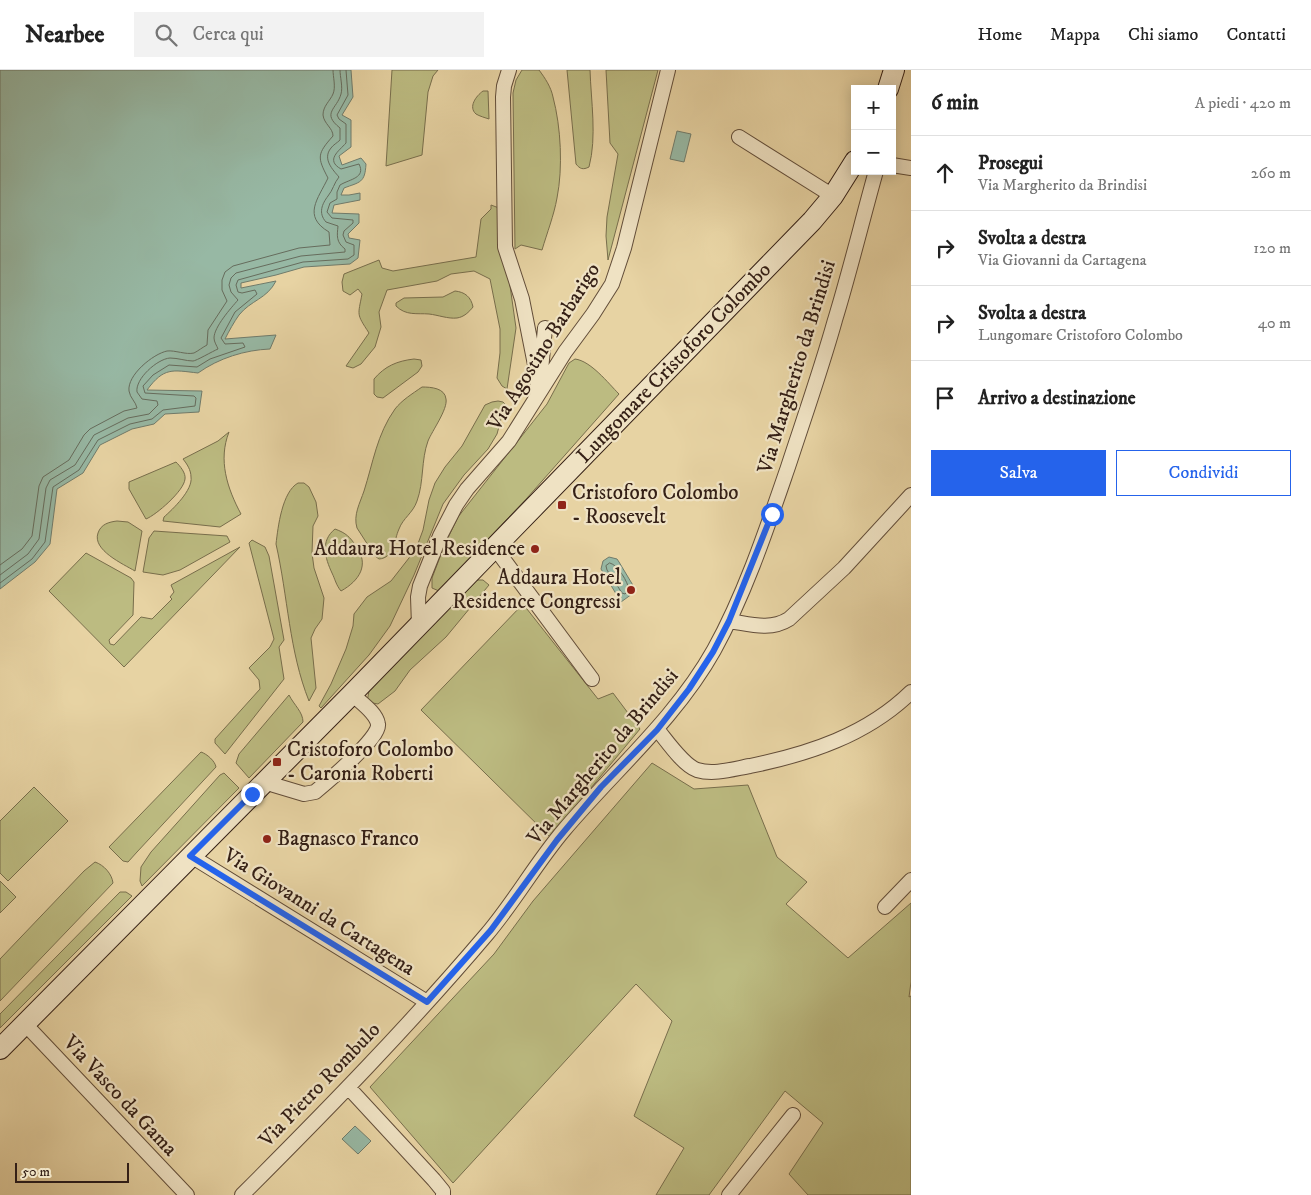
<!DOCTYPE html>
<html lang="it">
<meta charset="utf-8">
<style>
body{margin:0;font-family:"IM FELL DW Pica",serif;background:#f2f2f2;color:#222}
.controls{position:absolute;right:15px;top:15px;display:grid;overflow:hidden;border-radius:0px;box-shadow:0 2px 12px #0003}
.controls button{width:45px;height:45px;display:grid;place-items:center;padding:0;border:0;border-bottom:1px solid #e0e0e0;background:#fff;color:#222;font:25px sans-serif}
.scale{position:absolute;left:15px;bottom:12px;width:114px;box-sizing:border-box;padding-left:5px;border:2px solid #352016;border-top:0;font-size:14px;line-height:18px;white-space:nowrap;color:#352016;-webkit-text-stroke:4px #efe2c3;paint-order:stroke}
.stop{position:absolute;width:15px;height:15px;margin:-11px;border:4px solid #2563eb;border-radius:50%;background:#fff}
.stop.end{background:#2563eb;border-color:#fff;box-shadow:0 1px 5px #0008}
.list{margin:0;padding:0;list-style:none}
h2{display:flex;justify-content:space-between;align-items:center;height:65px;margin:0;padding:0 20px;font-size:21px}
h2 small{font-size:16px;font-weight:400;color:#767676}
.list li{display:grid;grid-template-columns:32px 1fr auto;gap:15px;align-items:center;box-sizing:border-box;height:75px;padding:0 20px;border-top:1px solid #e0e0e0}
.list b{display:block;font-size:19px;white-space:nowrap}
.list p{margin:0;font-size:16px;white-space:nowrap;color:#767676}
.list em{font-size:16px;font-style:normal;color:#767676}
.actions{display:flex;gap:10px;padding:15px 20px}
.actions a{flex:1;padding:11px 0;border:1px solid #2563eb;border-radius:0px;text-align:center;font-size:18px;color:#2563eb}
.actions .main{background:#2563eb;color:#fff}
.icon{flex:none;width:28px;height:28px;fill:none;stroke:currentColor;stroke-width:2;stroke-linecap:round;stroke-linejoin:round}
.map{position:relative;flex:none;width:911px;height:1125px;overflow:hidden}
header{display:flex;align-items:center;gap:30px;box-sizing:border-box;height:70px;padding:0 25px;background:#fff;border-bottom:1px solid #e0e0e0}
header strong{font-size:24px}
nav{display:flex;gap:28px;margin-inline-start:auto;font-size:18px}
.search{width:350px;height:45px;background:#f2f2f2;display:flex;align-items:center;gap:12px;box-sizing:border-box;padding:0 18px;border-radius:0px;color:#767676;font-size:19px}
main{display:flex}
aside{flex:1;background:#fff}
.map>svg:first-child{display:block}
.green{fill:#bcbb81;stroke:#786e4c}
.water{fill:#97b8a4;stroke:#707b6b}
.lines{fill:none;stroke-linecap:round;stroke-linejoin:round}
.shore{stroke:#666c5d;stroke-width:1}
.minor-casing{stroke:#624d39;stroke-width:16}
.secondary-casing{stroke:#352016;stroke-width:22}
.minor{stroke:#efe2c3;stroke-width:14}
.secondary{stroke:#efe2c3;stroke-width:20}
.route{stroke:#2563eb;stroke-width:6}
.poi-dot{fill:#8f2418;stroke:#efe2c3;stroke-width:2}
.labels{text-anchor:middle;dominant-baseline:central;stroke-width:4.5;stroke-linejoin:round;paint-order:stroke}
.street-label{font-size:21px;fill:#352016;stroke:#efe2c3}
.poi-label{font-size:21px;fill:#352016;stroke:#efe2c3;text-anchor:start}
</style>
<header>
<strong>Nearbee</strong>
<div class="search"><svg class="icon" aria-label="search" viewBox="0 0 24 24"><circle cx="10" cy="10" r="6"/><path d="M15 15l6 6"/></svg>Cerca qui</div>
<nav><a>Home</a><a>Mappa</a><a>Chi siamo</a><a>Contatti</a></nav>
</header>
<main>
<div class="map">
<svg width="911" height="1125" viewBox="0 0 911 1125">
<rect width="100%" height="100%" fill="#e7d3a3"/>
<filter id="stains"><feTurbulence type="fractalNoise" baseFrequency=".004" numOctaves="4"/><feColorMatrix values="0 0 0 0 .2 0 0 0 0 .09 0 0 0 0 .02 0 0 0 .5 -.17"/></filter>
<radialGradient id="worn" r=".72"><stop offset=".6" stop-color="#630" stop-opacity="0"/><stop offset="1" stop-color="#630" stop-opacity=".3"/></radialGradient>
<path class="green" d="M392,0h46l-5,6 -5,16 -6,63 -36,11z
M522,0h17c6,8 12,17 14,27 8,30 10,71 4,101 -3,17 -10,35 -15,52l-21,-5 -6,4 -2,-156 3,-13z
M567,0h23c1,31 7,67 -1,97 -6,3 -9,2 -13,-3z
M606,0h52l-50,190 -2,-24 1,-19 11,-63 -8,-11z
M483,21h5l1,28c-3,-1 -10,-3 -13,-5 -8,-7 0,-18 7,-23z
M491,135l8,3 17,120 -9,61 -5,-3 -5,-8 3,-25v-24l-10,-50 -16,-8 -23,3 -14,7 -50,9 -8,22 2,15 -6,20 -14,17 -8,4 -7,-2 23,-33c-13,-20 -11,-17 -7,-39l-4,-5 -8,6 -7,-4 -1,-9 2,-8 35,-14 3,8 11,3 83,-14 5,-38 10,-10z
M455,221c10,1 16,6 18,16 -4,5 -9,10 -16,11 -9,1 -19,-3 -28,-4 -12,-1 -23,2 -33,-8v-3l8,-5 39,-1z
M414,289l7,1 1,6 -4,6 -35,26 -6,-1 -3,-3v-15c11,-13 23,-18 40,-20z
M575,289c16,2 33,24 44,35l-92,104 -88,93 -7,-3v-10l13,-34 13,-27 89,-113 22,-41z
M422,317c9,0 23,1 24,12 2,10 -14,32 -18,42 -7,19 -4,41 -11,60 -4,12 -14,17 -18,28 -5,11 -5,29 -20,30l-4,-3 -18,-28c-4,-13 3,-25 7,-37 9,-28 13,-57 31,-82 7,-9 17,-15 27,-22z
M498,331l5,1 2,2 -8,30 -9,15 -24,26 -21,29 -29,71 -24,51 -21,29 -48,53 -2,-2 12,-22 15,-35 7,-23 1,-12 13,-17 24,-16 25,-32 7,-19 6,-30 6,-17 10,-16 17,-21 23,-41 7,-3z
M229,362c-11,28 -2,56 12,82l-21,13 -57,-6 1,-4c9,-8 29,-27 27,-40 0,-7 -4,-13 -8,-18l35,-18z
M176,392c4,4 10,11 9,17 -1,12 -29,36 -39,40l-17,-30v-7z
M298,413h6l5,4 7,15 2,14 -5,10 -1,27 2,15 10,30 -2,21 -7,10 -4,9 5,50 -7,13c-20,-50 -21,-104 -33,-157 2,-17 6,-52 22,-61z
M117,451l11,1 14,9 -7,40c-12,-7 -43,-21 -37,-38 3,-9 11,-11 19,-12z
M335,459c11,4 15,8 21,17 14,19 3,35 -15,45 -5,-6 -6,-12 -9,-18 -7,-15 -12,-32 3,-44z
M154,461l73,5 3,6 -50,28 -17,5 -20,-3 6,-34z
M252,470l13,7 4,9 15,84 -5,7 5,32 -59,75 -10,-11v-4l45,-50 -1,-9 -10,-12 21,-21 4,-8 -25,-96z
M240,477l-116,120 -75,-76 37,-38 45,25 3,4 -1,33 -24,25 1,4 4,1 27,-28 11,2 20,-20 -2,-2 4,-5 -3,-7z
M477,510h6l6,5 -43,52 -36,33 -15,21 -17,13 -11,-2 2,-11z
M523,534l75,95 15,-6 27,36 -90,108 -129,-127z
M289,625c5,10 14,17 14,27l-54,56 -13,-15 3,-9z
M201,682c6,2 14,9 15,15l-79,85 -9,10 -5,-1 -14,-14z
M652,693l42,26 54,-4 29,72 30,25 -21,22 62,54 63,-55v79l-2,15 2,-1v199h-103l-19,-21 34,-51 -38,-32 -76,104h-53l28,-47 -50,-32 38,-95 -36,-37 -183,199 -83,-96 124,-133 39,-53z
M224,703l15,15 -97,98 -2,-5 1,-14 10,-15 69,-77z
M34,717l34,34 -60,60 -8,-8v-52z
M95,792c9,3 17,12 18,21l-113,118v-42l84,-88z
M0,811l16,16 -16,16z
M120,822h6l6,4 -132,132v-14z"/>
<path class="water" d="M0,0h351l2,27 -11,18 9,5v27l-12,9 3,9 19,-7 5,6c-1,19 -6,18 -22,24l-3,7h8l11,-2v7l-26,5 -2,8 27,1v9l-11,11 1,4 11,2 -2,18 -8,6 -46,3 -28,8 -35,8v5l35,-7c-9,18 -25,19 -37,34 -5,7 -10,16 -14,24l51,-4 -6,14c-25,1 -51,9 -72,24 -26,-3 -34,-6 -51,17l55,1 -3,21 -34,2 -11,10 -22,5 -32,16 -17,28 -26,16 -7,55 -15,18 -35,27z
M677,61l14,3 -7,28 -14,-3z
M609,487l8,2 2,3 15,25 -2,7 -11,8 -20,-33 2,-8z
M355,1056l16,15 -13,13 -16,-15z"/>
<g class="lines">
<path class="shore" d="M610,493c8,2 18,19 19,27l-4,4 -3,-1 -15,-23 -1,-4z
M0,495l22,-16 10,-13 7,-50 4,-9 26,-17 15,-25 6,-6 34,-18 13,-3c-1,-6 -7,-10 -8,-17 -2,-16 24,-37 38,-40 8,-1 19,4 27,2 4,-2 9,-6 13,-8l1,-15 19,-29 -5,-11v-10l3,-8 8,-6 66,-18 31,-3 -1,-13c-27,-16 -11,-33 -1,-54 -11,-21 -11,-24 5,-42 0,-8 -9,-12 -10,-21 0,-9 7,-14 10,-21 3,-7 0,-17 0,-24
M0,505l28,-21 11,-15 7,-51 4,-8 25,-15 19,-30 34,-17 21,-4 9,-9 -1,-4 -15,-2 -5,-7c-2,-13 20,-33 33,-34 8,0 16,3 23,3 3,0 20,-10 25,-12 -1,-3 -4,-7 -4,-11 0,-11 17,-30 24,-38l-7,-8 -2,-7 2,-7 5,-5 65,-17 44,-4v-3c-9,-7 -8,-13 -7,-23l-12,-4c-8,-9 -4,-18 2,-26 5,-6 6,-13 11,-19 -6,-7 -17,-18 -8,-29 2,-3 6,-5 9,-8v-12c-19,-15 -3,-19 1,-34 2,-7 -1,-17 -1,-24
M0,513l32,-24 13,-17 8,-55 26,-17 19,-30 32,-16 22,-5 11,-9 32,-4 1,-8 -2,-2 -49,-3 -2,-7 10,-11 16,-10 28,2 13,-8 35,-12 -2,-4 -18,1 -4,-6 14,-26 22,-18 -2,-4 -13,3 -4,-1 -2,-7 2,-5 65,-18 45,-3 6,-4v-10l-8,-3 -3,-7 1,-4 9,-8v-3l-21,-2 -5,-6 3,-9 7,-4v-7l3,-7c10,-6 26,-7 19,-21l-18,5c-16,-9 -2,-18 5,-26v-19l-7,-5 -2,-4 11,-20 -2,-25"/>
<defs>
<path id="minor" d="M509,0l-5,16 -1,11 2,150 17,52 15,76 1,20
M739,67l94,59
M892,95l19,3
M541,300l4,-42
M495,478l97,131
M729,551c21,3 41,10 60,-2l55,-51 67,-73
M419,555l-1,-28 2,-11 20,-50 16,-31 11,-16 42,-48 56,-89 28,-38 19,-30 12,-36 44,-178
M657,659c10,12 26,36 40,41 17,5 36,-1 53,-4 59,-12 117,-31 161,-74
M264,712l40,12 11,-2c12,-10 66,-55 63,-68 -2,-12 -18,-22 -26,-30
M191,786l236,146
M885,837l26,-27
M25,954l162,171
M348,1017l86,93 9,11v4
M242,1125c84,-84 168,-170 245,-261 28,-33 49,-71 77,-104 50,-59 112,-112 150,-180 31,-56 53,-122 74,-183 16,-49 33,-97 47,-147 15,-49 27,-99 41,-149
M729,1125l64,-80"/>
<path id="secondary" d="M888,19l6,-19
M0,979l352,-355 460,-473 21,-25 22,-35"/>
</defs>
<use href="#minor" class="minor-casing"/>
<use href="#secondary" class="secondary-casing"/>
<use href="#minor" class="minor"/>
<use href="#secondary" class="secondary"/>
</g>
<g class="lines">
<path class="route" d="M252,724l-62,62 237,146 64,-72 66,-90 44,-53 56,-57 32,-41 24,-37 16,-31 43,-107"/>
</g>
<g class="poi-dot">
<rect x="557" y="430" width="10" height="10" rx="2.5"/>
<circle cx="535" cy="479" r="5"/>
<circle cx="631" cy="520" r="5"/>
<rect x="272" y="687" width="10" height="10" rx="2.5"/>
<circle cx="267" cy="769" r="5"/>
</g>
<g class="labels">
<g class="street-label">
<text transform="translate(544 277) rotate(-58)">Via Agostino Barbarigo</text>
<text transform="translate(674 293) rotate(-46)">Lungomare Cristoforo Colombo</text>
<text transform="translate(797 297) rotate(-73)">Via Margherito da Brindisi</text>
<text transform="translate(603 687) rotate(-50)">Via Margherito da Brindisi</text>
<text transform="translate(319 842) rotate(32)">Via Giovanni da Cartagena</text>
<text transform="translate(320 1015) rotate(-46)">Via Pietro Rombulo</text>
<text transform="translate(120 1026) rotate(47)">Via Vasco da Gama</text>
</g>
<g class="poi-label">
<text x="572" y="423">Cristoforo Colombo<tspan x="572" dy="24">- Roosevelt</tspan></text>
<text x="525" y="479" text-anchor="end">Addaura Hotel Residence</text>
<text x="621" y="508" text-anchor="end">Addaura Hotel<tspan x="621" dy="24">Residence Congressi</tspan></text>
<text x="287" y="680">Cristoforo Colombo<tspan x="287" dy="24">- Caronia Roberti</tspan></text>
<text x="277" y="769">Bagnasco Franco</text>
</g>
</g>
<rect width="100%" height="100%" filter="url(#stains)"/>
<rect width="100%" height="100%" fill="url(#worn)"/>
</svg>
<div class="controls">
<button>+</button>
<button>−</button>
</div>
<div class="scale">50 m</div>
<div class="stop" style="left:772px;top:444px"></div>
<div class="stop end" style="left:252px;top:724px"></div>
</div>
<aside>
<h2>6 min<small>A piedi · 420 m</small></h2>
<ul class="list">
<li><svg class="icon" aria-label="ahead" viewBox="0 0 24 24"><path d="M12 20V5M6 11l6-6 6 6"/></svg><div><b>Prosegui</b><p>Via Margherito da Brindisi</p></div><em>260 m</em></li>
<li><svg class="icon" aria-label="right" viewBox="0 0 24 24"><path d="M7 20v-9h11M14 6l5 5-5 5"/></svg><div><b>Svolta a destra</b><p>Via Giovanni da Cartagena</p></div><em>120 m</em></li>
<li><svg class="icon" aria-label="right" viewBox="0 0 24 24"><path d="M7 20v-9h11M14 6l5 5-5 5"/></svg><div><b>Svolta a destra</b><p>Lungomare Cristoforo Colombo</p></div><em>40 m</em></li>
<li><svg class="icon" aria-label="arrive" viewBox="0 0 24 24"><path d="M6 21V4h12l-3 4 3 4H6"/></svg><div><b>Arrivo a destinazione</b></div></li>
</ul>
<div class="actions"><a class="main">Salva</a><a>Condividi</a></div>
</aside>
</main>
